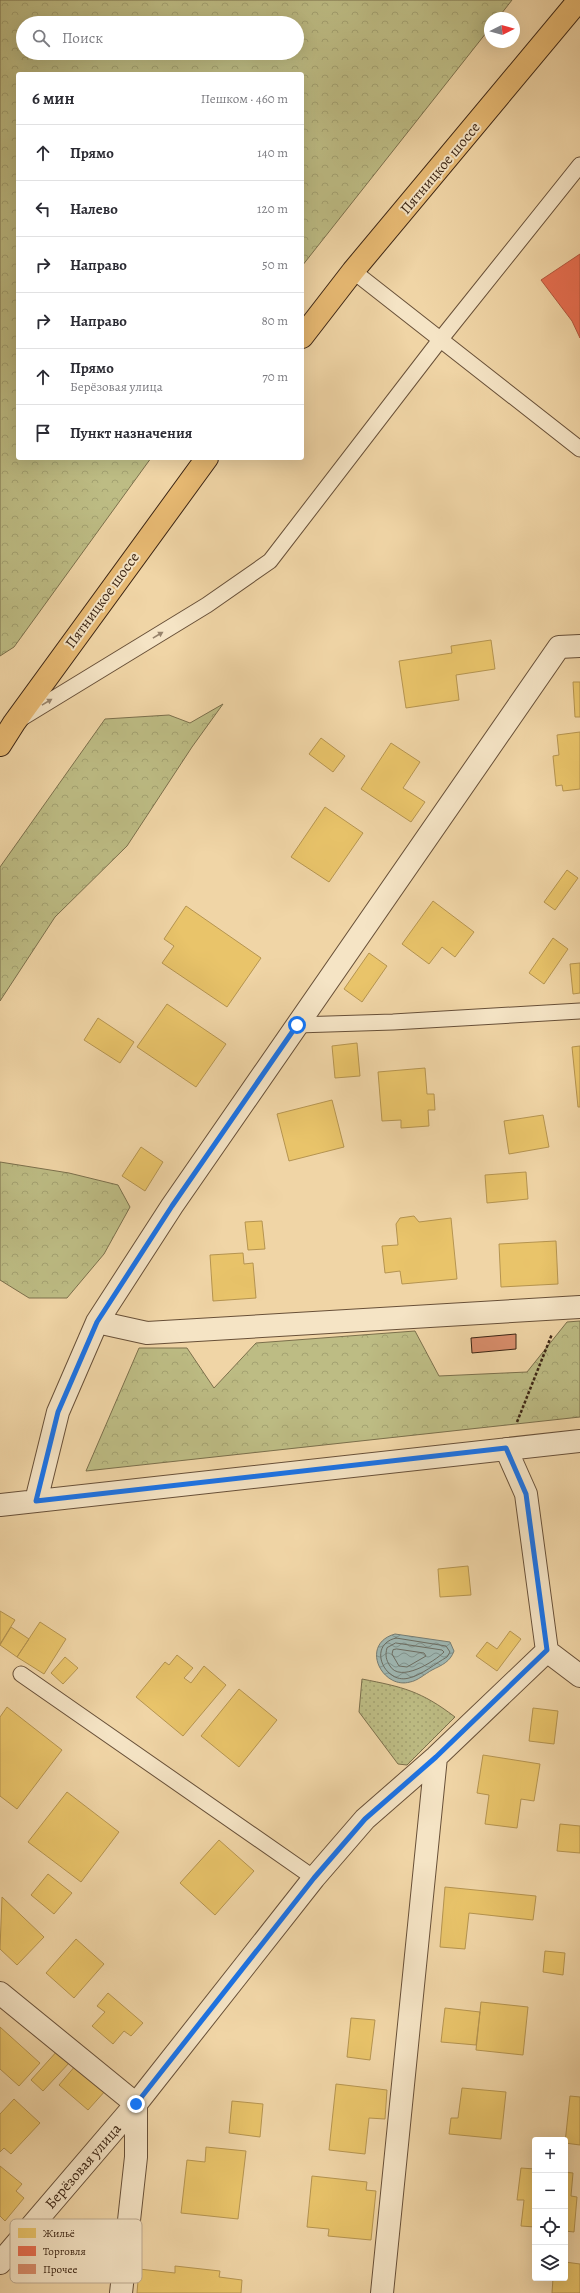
<!DOCTYPE html>
<html lang="ru">
<meta charset="utf-8">
<style>
body{margin:0;font-family:Alegreya,serif;background:#f7f7f7;color:#2b2b33}
.controls{position:absolute;right:12px;bottom:12px;display:grid;overflow:hidden;border-radius:4px;box-shadow:0 4px 16px #0002}
.controls button{width:36px;height:36px;display:grid;place-items:center;padding:0;border:0;border-bottom:1px solid #e1e1e2;background:#fff;color:#2b2b33;font:20px sans-serif}
.compass{position:absolute;left:484px;top:12px;width:36px;height:36px;border-radius:50%;background:#fff;box-shadow:0 4px 16px #0002;rotate:84deg}
.stop{position:absolute;width:12px;height:12px;margin:-9px;border:3px solid #1a73e8;border-radius:50%;background:#fff}
.stop.end{background:#1a73e8;border-color:#fff;box-shadow:0 1px 4px #0008}
.list{margin:0;padding:0;list-style:none}
h2{display:flex;justify-content:space-between;align-items:center;height:52px;margin:0;padding:0 16px;font-size:17px}
h2 small{font-size:13px;font-weight:400;color:#7c7c81}
.list li{display:grid;grid-template-columns:26px 1fr auto;gap:12px;align-items:center;box-sizing:border-box;height:56px;padding:0 16px;border-top:1px solid #e1e1e2}
.list b{display:block;font-size:15px;white-space:nowrap}
.list p{margin:0;font-size:13px;white-space:nowrap;color:#7c7c81}
.list em{font-size:13px;font-style:normal;color:#7c7c81}
.icon{flex:none;width:22px;height:22px;fill:none;stroke:currentColor;stroke-width:2;stroke-linecap:round;stroke-linejoin:round}
.map{position:relative;flex:none;width:580px;height:2293px;overflow:hidden}
.search{position:absolute;background:#fff;box-shadow:0 4px 16px #0002;left:16px;top:16px;width:288px;height:44px;display:flex;align-items:center;gap:10px;box-sizing:border-box;padding:0 14px;border-radius:22px;color:#7c7c81;font-size:15px}
.panel{position:absolute;background:#fff;box-shadow:0 4px 16px #0002;left:16px;top:72px;width:288px;height:388px;border-radius:4px}
.map>svg:first-child{display:block}
.grass{fill:url(#grass-dots);stroke:#7c704c}
.forest{fill:url(#forest-crowns);stroke:#7c704c;fill-rule:evenodd}
.water{fill:url(#water-waves);stroke:#767c72}
.homes{fill:#e9c46a;stroke:#b59450}
.shops{fill:#e76f51;stroke:#b3583e}
.lines{fill:none;stroke-linecap:round;stroke-linejoin:round}
.shore{stroke:#6c6d62;stroke-width:1}
.building{fill:#d88d6b;stroke:#3b2413}
.lane-casing{stroke:#685038;stroke-width:17}
.street-casing{stroke:#685038;stroke-width:24}
.primary-casing{stroke:#3b2413;stroke-width:24}
.path{stroke:#3b2413;stroke-width:2.5;stroke-dasharray:3 2;stroke-linecap:butt}
.lane{stroke:#f5e4c5;stroke-width:15}
.street{stroke:#f5e4c5;stroke-width:22}
.primary{stroke:#e8ba73;stroke-width:22}
.oneway{fill:#98846c}
.route{stroke:#1a73e8;stroke-width:5}
.labels{text-anchor:middle;dominant-baseline:central;stroke-width:4;stroke-linejoin:round;paint-order:stroke}
.street-label{font-size:15px;fill:#3b2413;stroke:#f5e4c5}
.key{fill:#f5e4c5;stroke:#bdaa90;stroke-width:1}
.key-label{font-size:11px;fill:#3b2413}
</style>
<div class="map">
<svg width="580" height="2293" viewBox="0 0 580 2293">
<defs>
<pattern id="grass-dots" width="8" height="8" patternUnits="userSpaceOnUse"><rect width="8" height="8" fill="#bdbc84"/><path d="M2 2h.1M6 6h.1" fill="none" stroke="#a3a171" stroke-width="1.8" stroke-linecap="round"/></pattern>
<pattern id="forest-crowns" width="20" height="18" patternUnits="userSpaceOnUse"><rect width="20" height="18" fill="#bdbc84"/><path d="M2 6a3 3 0 1 1 6 0M12 15a3 3 0 1 1 6 0" fill="none" stroke="#a3a171"/></pattern>
<pattern id="water-waves" width="16" height="10" patternUnits="userSpaceOnUse"><rect width="16" height="10" fill="#9eb6b1"/><path d="M0 5q4-4 8 0t8 0" fill="none" stroke="#82948f"/></pattern>
</defs>
<rect width="100%" height="100%" fill="#f0d5a6"/>
<filter id="stains"><feTurbulence type="fractalNoise" baseFrequency=".005" numOctaves="4"/><feColorMatrix values="0 0 0 0 .2 0 0 0 0 .09 0 0 0 0 .02 0 0 0 .5 -.17"/></filter>
<radialGradient id="worn" r=".72"><stop offset=".6" stop-color="#630" stop-opacity="0"/><stop offset="1" stop-color="#630" stop-opacity=".3"/></radialGradient>
<path class="grass" d="M362,1679c41,8 59,12 93,38l-48,48 -9,-1 -39,-52z"/>
<path class="forest" d="M0,0h512l-14,18h-8v10l-188,238v-192h-284v384h133l-137,189 -14,9zM23,23h274v30h-274z
M223,704l-31,43 -65,99 -72,71 -55,84v-134l105,-148 64,-4 21,8z
M0,1162l69,11 49,12 12,22 -26,47 -37,44h-38l-29,-18z
M580,1321v96l-494,54 53,-123h48l27,40 42,-45 159,-12 24,45 88,-4 40,-50z"/>
<path class="water" d="M395,1634l55,8 4,9c-4,11 -12,14 -22,19 -7,4 -15,11 -22,12 -28,8 -51,-38 -15,-48z"/>
<path class="homes" d="M491,640l4,29 -39,6 3,25 -53,8 -7,-47 53,-8 -1,-7z
M573,682h7v35h-5z
M580,732v57l-17,2 -1,-6 -6,1 -3,-30 6,-1 -2,-20z
M321,738l24,18 -12,16 -24,-18z
M391,743l29,19 -17,26 22,14 -14,20 -50,-33z
M325,807l38,26 -34,49 -38,-25z
M567,870l11,8 -23,32 -11,-8z
M433,901l41,31 -19,25 -13,-10 -13,17 -27,-20z
M186,906l75,52 -34,49 -65,-44 12,-17 -10,-7z
M553,938l15,11 -24,35 -15,-11z
M369,953l18,13 -25,36 -18,-13z
M580,963v30l-7,1 -3,-30z
M167,1004l59,40 -30,43 -59,-40z
M98,1018l36,24 -14,21 -36,-23z
M357,1043l3,33 -25,2 -3,-32z
M580,1046v61h-2l-6,-60z
M425,1068l2,26h7l1,16h-7l1,16 -28,2v-8l-19,1 -4,-49z
M332,1100l12,47 -55,14 -12,-47z
M543,1115l6,32 -40,7 -5,-33z
M141,1147l22,15 -18,29 -23,-15z
M526,1172l2,27 -41,4 -2,-28z
M414,1216l5,6 32,-4 6,61 -55,5 -2,-13 -15,2 -3,-27 16,-1 -2,-21 4,-6z
M262,1221l3,28 -17,1 -3,-28z
M556,1241l2,43 -57,3 -2,-43z
M243,1253l1,11 9,-1 3,35 -43,3 -3,-46z
M468,1566l3,29 -31,2 -2,-28z
M0,1611l15,9 -15,24z
M40,1622l26,17 -22,35 -27,-17z
M11,1627l18,12 -12,18 -17,-12z
M510,1631l11,8 -24,32 -21,-15 11,-14 10,7z
M177,1655l16,13 -9,10 7,5 13,-17 22,19 -43,51 -47,-39 29,-35 4,3z
M65,1657l13,11 -15,16 -12,-11z
M239,1689l38,31 -38,47 -38,-31z
M7,1707l55,43 -45,59 -17,-13v-79z
M533,1708l25,3 -4,33 -25,-3z
M483,1755l57,9 -6,37 -13,-2 -4,29 -32,-4 4,-29 -12,-2z
M67,1792l52,40 -38,50 -53,-40z
M560,1824l20,2v27l-23,-2z
M219,1840l35,31 -39,44 -35,-32z
M48,1874l24,19 -18,21 -23,-19z
M445,1887l91,9 -3,24 -64,-7 -4,36 -25,-2z
M2,1897l42,40 -27,28 -17,-16z
M76,1939l28,25 -30,34 -28,-25z
M545,1951l20,2 -2,22 -20,-3z
M108,1993l35,30 -12,13 -7,-5 -11,13 -21,-18 13,-14 -8,-6z
M481,2002l47,5 -5,48 -47,-5z
M445,2008l35,4 -4,33 -35,-3z
M351,2018l24,2 -5,40 -23,-3z
M0,2027l40,36 -21,23 -19,-17z
M58,2050l12,12 -27,29 -12,-11z
M76,2065l30,25 -18,20 -29,-25z
M336,2084l51,6 -2,29 -16,-1 -4,36 -36,-4z
M462,2088l44,4 -5,47 -52,-5 2,-16h7z
M570,2096l10,1v48l-15,-2z
M14,2099l26,24 -29,31 -7,-6 -4,4v-38z
M232,2101l31,3 -3,33 -31,-4z
M206,2147l40,4 -8,68 -57,-6 6,-53 18,2z
M0,2166l22,18 -6,7 8,7 -19,23 -5,-5z
M521,2168l14,1v58l-14,-1 3,-26h-7z
M565,2172l8,1 -2,23 6,1 -3,35 -9,-1z
M312,2176l55,6 -1,8 10,1 -5,49 -43,-4 1,-7 -22,-2z
M565,2262l15,2v29h-28l1,-15h12z
M175,2266l45,5 -1,6 23,3 -1,13h-104l2,-24 36,4z"/>
<path class="shops" d="M580,254v84l-8,-17 -31,-41z"/>
<g class="lines">
<path class="shore" d="M396,1638l50,8 4,6 -3,5c-11,6 -25,18 -38,21 -24,7 -43,-33 -13,-40z
M396,1643l46,7 2,2c-10,10 -44,31 -54,14 -4,-6 -5,-11 -3,-18z
M397,1649l27,4 2,3 -19,11 -8,-1 -7,-12 1,-4z"/>
</g>
<path class="building" d="M516,1334v15l-44,4 -1,-15z"/>
<g class="lines">
<defs>
<path id="lane" d="M353,271l227,178
M22,718l185,-113 63,-44 170,-221 140,-175
M297,1025l96,-3 187,-11
M21,1674l293,204"/>
<path id="street" d="M97,1322l50,11 433,-26
M506,1449l20,45 21,157
M36,1501l22,-89 39,-90 75,-116 387,-559 21,-1
M0,1505l580,-64
M0,1993l136,111v53l-15,136
M0,2263l136,-159 178,-226 51,-59 71,-62 111,-106 33,25
M382,2293l54,-536"/>
<path id="primary" d="M302,337l51,-66 226,-271
M0,745l14,-22 193,-265"/>
</defs>
<use href="#lane" class="lane-casing"/>
<use href="#street" class="street-casing"/>
<use href="#primary" class="primary-casing"/>
<path class="path" d="M517,1422l35,-88"/>
<use href="#lane" class="lane"/>
<use href="#street" class="street"/>
<use href="#primary" class="primary"/>
</g>
<defs><path id="oneway-solid" d="M-6-.8H1V-3.2L6.5 0L1 3.2V.8H-6Z"/></defs>
<g class="oneway">
<use href="#oneway-solid" transform="translate(158 635) rotate(-31)"/>
<use href="#oneway-solid" transform="translate(47 702) rotate(-31)"/>
</g>
<g class="lines">
<path class="route" d="M136,2104l178,-226 51,-59 71,-62 111,-107 -21,-156 -20,-46 -470,53 22,-89 39,-90 75,-116 125,-181"/>
</g>
<g class="labels">
<g class="street-label">
<text transform="translate(440 168) rotate(-50)">Пятницкое шоссе</text>
<text transform="translate(102 600) rotate(-54)">Пятницкое шоссе</text>
<text transform="translate(83 2166) rotate(-49)">Берёзовая улица</text>
</g>
</g>
<rect x="10" y="2219" width="132" height="64" rx="6" class="key"/>
<rect x="18" y="2228" width="18" height="10" fill="#e9c46a"/>
<rect x="18" y="2246" width="18" height="10" fill="#e76f51"/>
<rect x="18" y="2264" width="18" height="10" fill="#d88d6b"/>
<g class="key-label">
<text x="43" y="2237">Жильё</text>
<text x="43" y="2255">Торговля</text>
<text x="43" y="2273">Прочее</text>
</g>
<rect width="100%" height="100%" filter="url(#stains)"/>
<rect width="100%" height="100%" fill="url(#worn)"/>
</svg>
<div class="controls">
<button>+</button>
<button>−</button>
<button><svg class="icon" aria-label="locate" viewBox="0 0 24 24"><circle cx="12" cy="12" r="6"/><path d="M12 2v4M12 18v4M2 12h4M18 12h4"/></svg></button>
<button><svg class="icon" aria-label="layers" viewBox="0 0 24 24"><path d="M12 4l9 5-9 5-9-5zM3 14l9 5 9-5"/></svg></button>
</div>
<svg class="compass" viewBox="-18 -18 36 36"><path d="M0-13l5 13h-10z" fill="#e53935"/><path d="M0 13l5-13h-10z" fill="#7c7c81"/></svg>
<div class="stop" style="left:297px;top:1025px"></div>
<div class="stop end" style="left:136px;top:2104px"></div>
<div class="search"><svg class="icon" aria-label="search" viewBox="0 0 24 24"><circle cx="10" cy="10" r="6"/><path d="M15 15l6 6"/></svg>Поиск</div>
<section class="panel">
<h2>6 мин<small>Пешком · 460 m</small></h2>
<ul class="list">
<li><svg class="icon" aria-label="ahead" viewBox="0 0 24 24"><path d="M12 20V5M6 11l6-6 6 6"/></svg><div><b>Прямо</b></div><em>140 m</em></li>
<li><svg class="icon" aria-label="left" viewBox="0 0 24 24"><path d="M17 20v-9H6M10 6l-5 5 5 5"/></svg><div><b>Налево</b></div><em>120 m</em></li>
<li><svg class="icon" aria-label="right" viewBox="0 0 24 24"><path d="M7 20v-9h11M14 6l5 5-5 5"/></svg><div><b>Направо</b></div><em>50 m</em></li>
<li><svg class="icon" aria-label="right" viewBox="0 0 24 24"><path d="M7 20v-9h11M14 6l5 5-5 5"/></svg><div><b>Направо</b></div><em>80 m</em></li>
<li><svg class="icon" aria-label="ahead" viewBox="0 0 24 24"><path d="M12 20V5M6 11l6-6 6 6"/></svg><div><b>Прямо</b><p>Берёзовая улица</p></div><em>70 m</em></li>
<li><svg class="icon" aria-label="arrive" viewBox="0 0 24 24"><path d="M6 21V4h12l-3 4 3 4H6"/></svg><div><b>Пункт назначения</b></div></li>
</ul>
</section>
</div>
